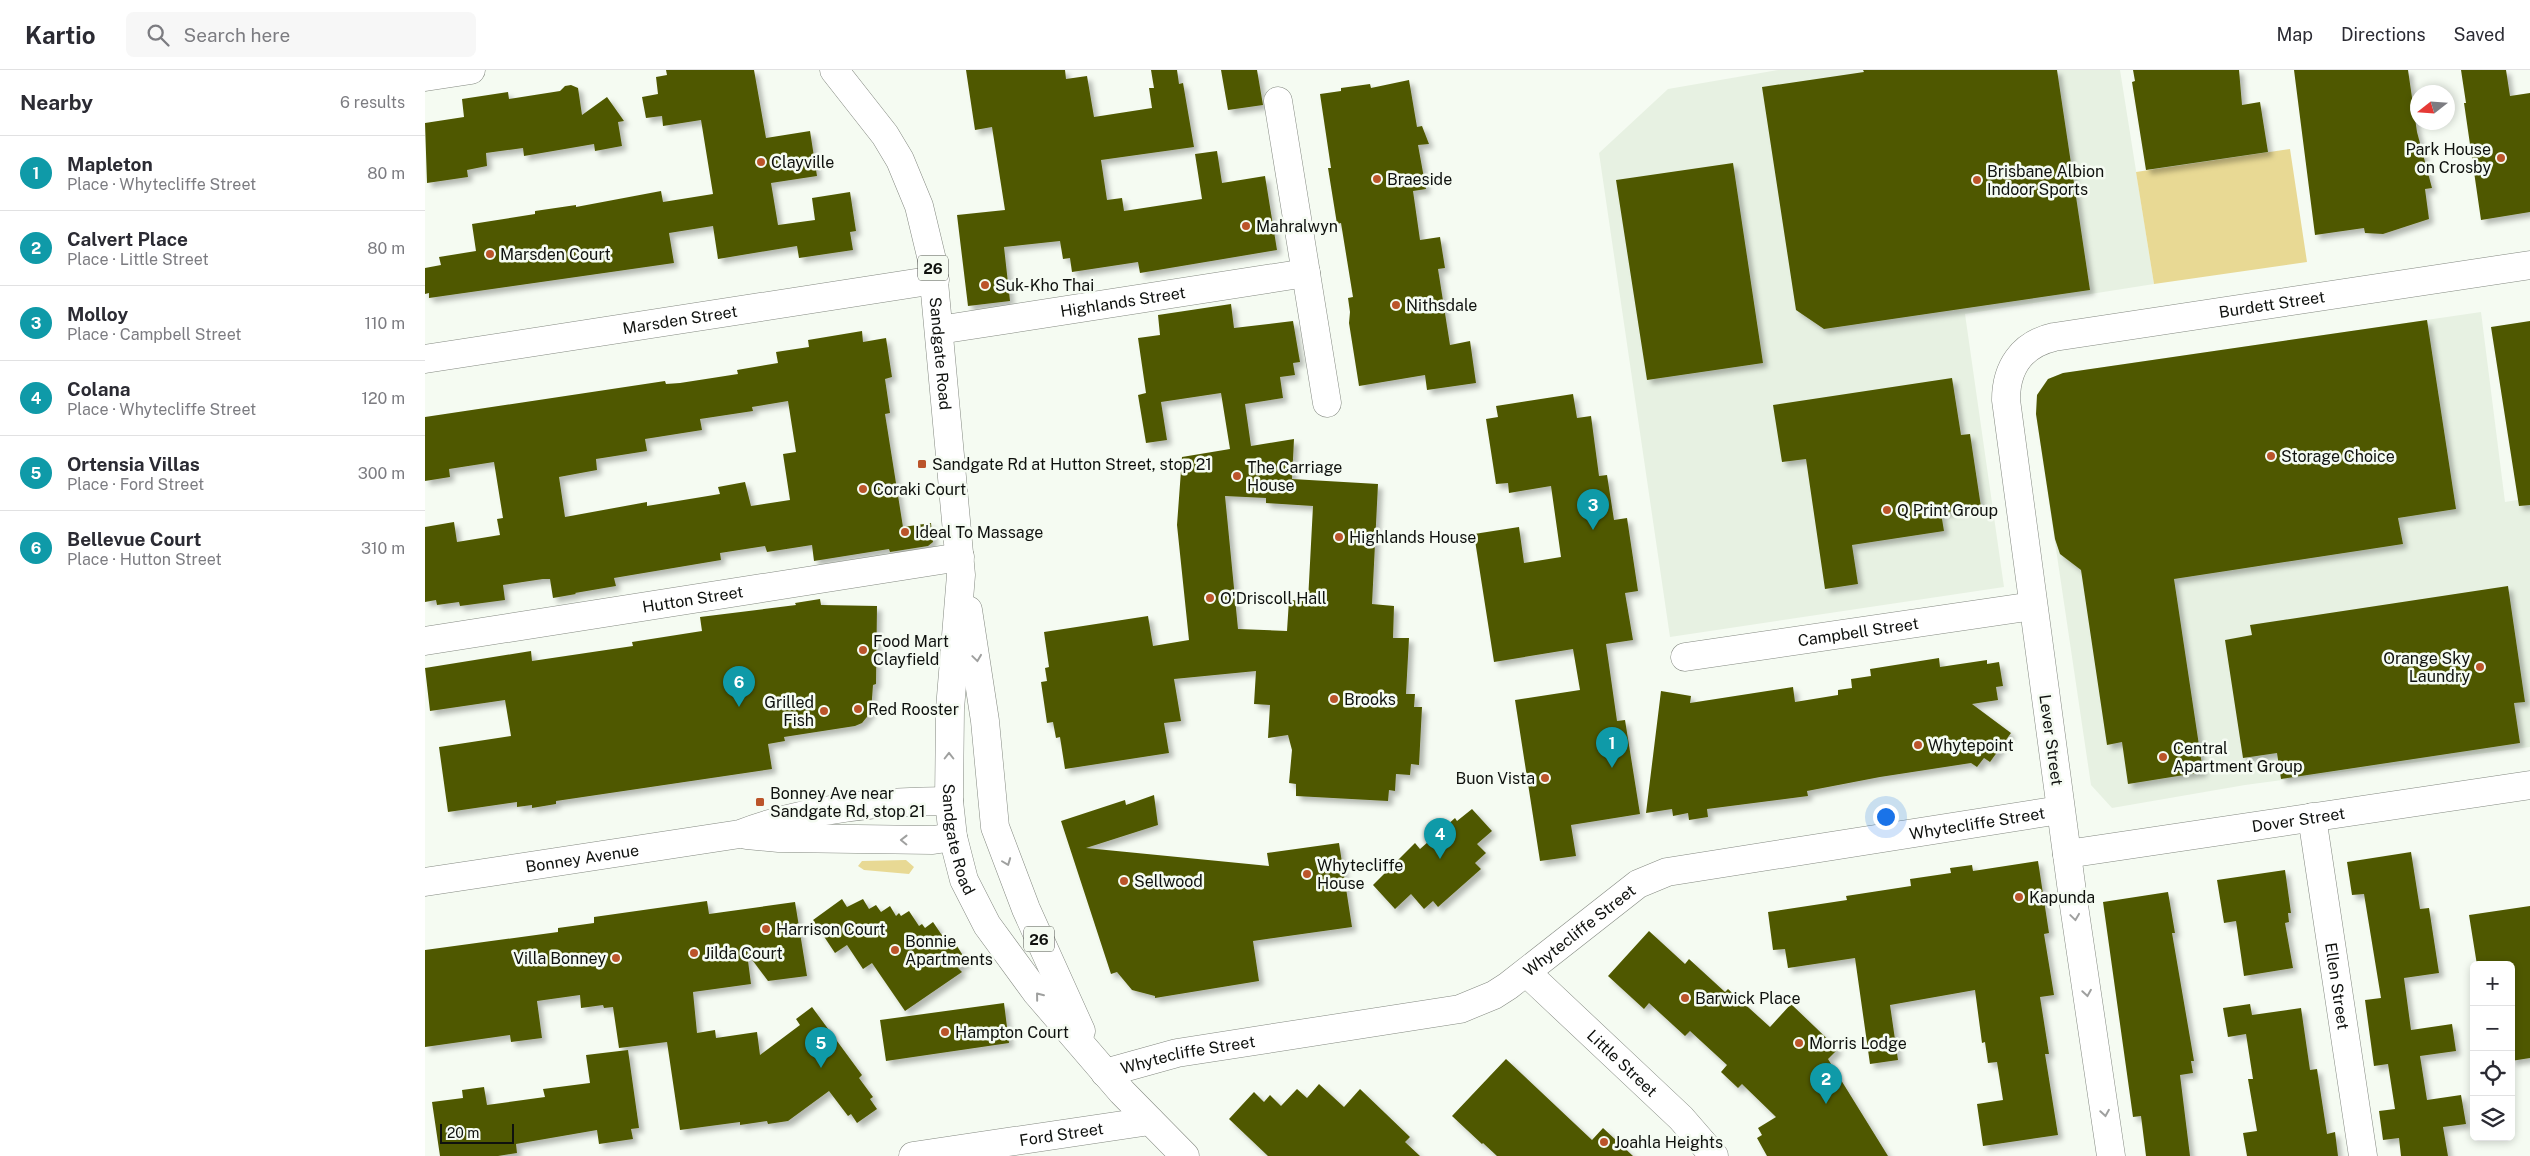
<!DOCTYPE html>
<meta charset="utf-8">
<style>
body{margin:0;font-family:"Public Sans",sans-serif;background:#f7f7f7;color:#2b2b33}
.controls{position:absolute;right:15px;bottom:15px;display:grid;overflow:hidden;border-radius:8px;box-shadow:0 2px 8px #0003}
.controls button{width:45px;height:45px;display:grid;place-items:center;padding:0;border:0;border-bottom:1px solid #e1e1e2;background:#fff;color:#2b2b33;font:25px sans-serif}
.compass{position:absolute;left:1985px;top:15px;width:45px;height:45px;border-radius:50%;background:#fff;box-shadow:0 2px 8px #0003;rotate:253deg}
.scale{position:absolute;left:15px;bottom:12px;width:74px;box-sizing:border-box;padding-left:5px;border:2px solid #0f110e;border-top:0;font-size:14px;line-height:18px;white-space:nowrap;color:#0f110e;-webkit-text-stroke:4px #f5fbf2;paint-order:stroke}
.you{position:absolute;left:1460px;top:746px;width:18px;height:18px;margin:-12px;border:4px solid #fff;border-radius:50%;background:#1a73e8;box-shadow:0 0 0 8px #1a73e833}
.badge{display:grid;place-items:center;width:32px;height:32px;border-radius:50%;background:#bb542a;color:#fff;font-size:16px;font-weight:700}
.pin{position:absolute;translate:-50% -41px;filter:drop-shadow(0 1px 2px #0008)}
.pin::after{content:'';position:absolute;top:26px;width:18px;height:15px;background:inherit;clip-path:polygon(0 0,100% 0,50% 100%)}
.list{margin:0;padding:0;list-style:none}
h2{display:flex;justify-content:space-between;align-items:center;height:65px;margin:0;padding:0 20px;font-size:21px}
h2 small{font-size:16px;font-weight:400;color:#7c7c81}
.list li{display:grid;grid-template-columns:32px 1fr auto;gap:15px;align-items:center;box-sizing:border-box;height:75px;padding:0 20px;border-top:1px solid #e1e1e2}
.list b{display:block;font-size:19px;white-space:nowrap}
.list p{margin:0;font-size:16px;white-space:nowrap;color:#7c7c81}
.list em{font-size:16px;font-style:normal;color:#7c7c81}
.icon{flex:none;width:28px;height:28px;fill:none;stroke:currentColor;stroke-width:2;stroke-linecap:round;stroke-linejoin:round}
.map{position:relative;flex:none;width:2105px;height:1086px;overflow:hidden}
header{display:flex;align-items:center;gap:30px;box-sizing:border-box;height:70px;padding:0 25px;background:#fff;border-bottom:1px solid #e1e1e2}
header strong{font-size:24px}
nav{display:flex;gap:28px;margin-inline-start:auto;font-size:18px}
.search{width:350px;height:45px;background:#f7f7f7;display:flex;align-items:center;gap:12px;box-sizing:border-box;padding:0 18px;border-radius:8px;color:#7c7c81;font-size:19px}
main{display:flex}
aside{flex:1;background:#fff}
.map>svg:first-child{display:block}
.built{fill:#e7f1e2}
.green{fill:#e8d994}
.building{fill:#505900;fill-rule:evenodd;filter:url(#shadow)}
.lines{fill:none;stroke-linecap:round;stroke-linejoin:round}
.street-casing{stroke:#848981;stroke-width:29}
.secondary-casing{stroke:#848981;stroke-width:29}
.highway-casing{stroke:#848981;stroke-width:29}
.street{stroke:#fff;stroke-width:28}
.secondary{stroke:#fff;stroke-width:28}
.highway{stroke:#fff;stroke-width:28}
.oneway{stroke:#9fa09f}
.poi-dot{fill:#bb542a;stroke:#f5fbf2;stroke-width:2}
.labels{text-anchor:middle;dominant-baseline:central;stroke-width:5;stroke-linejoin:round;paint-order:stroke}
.shield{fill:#f5fbf2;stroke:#545752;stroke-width:1}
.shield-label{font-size:15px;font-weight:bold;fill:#0f110e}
.poi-label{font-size:16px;fill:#0f110e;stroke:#f5fbf2;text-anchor:start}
.street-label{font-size:16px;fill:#0f110e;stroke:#f5fbf2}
</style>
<header>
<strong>Kartio</strong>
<div class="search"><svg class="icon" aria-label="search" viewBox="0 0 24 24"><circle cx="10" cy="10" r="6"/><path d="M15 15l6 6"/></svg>Search here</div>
<nav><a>Map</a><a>Directions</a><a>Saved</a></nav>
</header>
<main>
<aside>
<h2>Nearby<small>6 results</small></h2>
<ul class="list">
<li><span class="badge" style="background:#0f9aa8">1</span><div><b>Mapleton</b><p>Place · Whytecliffe Street</p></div><em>80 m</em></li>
<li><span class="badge" style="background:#0f9aa8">2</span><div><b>Calvert Place</b><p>Place · Little Street</p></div><em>80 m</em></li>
<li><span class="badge" style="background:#0f9aa8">3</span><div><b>Molloy</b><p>Place · Campbell Street</p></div><em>110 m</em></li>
<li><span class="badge" style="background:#0f9aa8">4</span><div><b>Colana</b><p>Place · Whytecliffe Street</p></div><em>120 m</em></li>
<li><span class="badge" style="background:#0f9aa8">5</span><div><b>Ortensia Villas</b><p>Place · Ford Street</p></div><em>300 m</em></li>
<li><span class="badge" style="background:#0f9aa8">6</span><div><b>Bellevue Court</b><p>Place · Hutton Street</p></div><em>310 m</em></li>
</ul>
</aside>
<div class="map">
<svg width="2105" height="1086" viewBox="0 0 2105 1086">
<defs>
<filter id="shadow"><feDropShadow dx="4.5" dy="4.5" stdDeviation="2.5" flood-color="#0004"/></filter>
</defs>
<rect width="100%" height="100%" fill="#f5fbf2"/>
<path class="built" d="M1353,0h342l34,214 -189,30 39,273 -334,50 -71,-484 69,-64z
M2056,242l24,190 25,-4v249l-285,38 -133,23 -21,-23 -55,-371 1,-19 11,-16 15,-6z"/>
<path class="green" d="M1865,79l17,113 -153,22 -18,-112z
M481,790l8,7 -5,7 -45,-4 -6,-4 4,-5z"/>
<path class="building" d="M241,0h88l12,68 44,-7 7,45 -46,7 7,42 37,-5 -3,-22 38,-6 6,39 -6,1 3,18 -54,8 -2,-12 -79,13 -5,-33 -44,7 5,30 -245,35v-5l-4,1v-26l16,-3 -2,-8 37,-6 -4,-27 63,-10v-3l41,-6v2l85,-16 2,11 50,-8 -12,-74 -38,6 -1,-10 -16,2 -4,-21 16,-3 -2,-17 11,-2z
M541,0h99l1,9 21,-3 7,41 58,-9 -3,-20h5l-3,-18h26l2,14 4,-1 11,64 -93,13 6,40 15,-2 2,13 78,-12 -7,-45 22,-3 5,32 43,-7 12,74 -137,23 -2,-11 -66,10 -2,-14 -7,1 -3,-18 -56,6 6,54 -42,5 -11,-91 48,-5 -13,-83 -17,3z
M796,0h36l6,35 -35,5z
M1438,0h194l33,220 -266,39 -28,-19 -34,-223 102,-15z
M1708,0h106l3,35 18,-3 8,50 -122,18 -14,-88 3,-1z
M1869,0h114l9,62 15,56 -7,1 4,30 -46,15 -18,-1 -1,-5 -49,7z
M2036,0h45l4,26 20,-3v119l-49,8 -17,-117h2z
M984,10l8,47 5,-1 7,18 -11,1 8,44 -13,2 7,49 20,-3 5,31 -7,1 12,76 20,-4 6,42 -49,7 -2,-15 -66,11 -10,-63 1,-11 -2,-14 5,-1 -12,-74 -4,1 -9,-56h3l-11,-74 21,-3v-3l29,-4 1,4z
M146,15l7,3 4,27 25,-18 17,24 -6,1 4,24 -27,5 -1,-7 -70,12 -1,-8 -37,5 1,13 -20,4 1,7 -41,6 -2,-60 39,-6 -2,-18 46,-7 1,7 51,-8 5,-5z
M1308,93l30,200 -116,17 -31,-200z
M806,234l3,24 59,-7 7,41 -7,1 2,12 -15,2 3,21 -38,6 6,42 43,-7 -2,40 86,5 -6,120 22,2 -1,32h16l-3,56h9l-1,13h8l-3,58 -8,-1 -1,11 -14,-1 -1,17 -6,-1 -1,11 -92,-5v-12l-7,-1 3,-33 -4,-15 -20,3 2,-33 -16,-1 2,-33 -82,8 7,42 -17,2 5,30 -104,16 -5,-32 -4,1 -3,-16 -6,1 -6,-41 6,-1 -2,-13 4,-1 -5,-35 104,-16 5,30 36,-6 -12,-115 5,-68 48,-8 -9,-56 -60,9 6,38 -21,3 -8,-48 8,-2 -8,-55 22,-3 -2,-20zM800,426l41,2v5l47,3 -5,95 -19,-1 -2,31 -49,-2z
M2002,250l29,189 -58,9 5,26 -229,35 29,193 -75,12 -6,-42 -15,3 -26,-175 -21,-16 -5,-15 -19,-125 1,-19 11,-16 15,-6z
M2105,251v184l-11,1 -28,-179z
M437,261l1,11 23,-4 6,39 -7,2 5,34 -5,1 18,113 28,-4 2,19 -5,4 -38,6 -1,-3 -75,12 -2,-16 -45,7 -2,-6 -45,7 1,7 -107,18 2,8 -41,7 1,1 -23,4 -3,-19h-7l-40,6 2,15 -45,6 -1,-4 -22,3 -1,-5 -11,2v-75l29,-5 3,20 43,-7 -3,-16 6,-1 -9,-56 -45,7 1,8 -25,4v-64l240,-36 1,3 14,-1 58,-9 -1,-4 41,-7 -2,-11 33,-5 -1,-7zM363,331l8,51 -13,2 7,46 -39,6 -6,-24 -27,5 2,7 -73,12v-4l-82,15 -6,-40 38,-7 -1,-11 51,-8 -2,-12 57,-9 -2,-11 53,-8 -1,-4z
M1527,308l9,57 9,-1 11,73 -40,6 3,18 -92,14 6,39 -33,5 -19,-130 -24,3 -9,-57z
M1148,324l4,24 14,-2 8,60 8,-1 7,45 13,-2 11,73 -13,2 8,47 -27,4 11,77 8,-1 15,94 -69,11 5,31 -36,5 -25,-161 65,-10 -7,-41 -79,13 -20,-128 45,-7 5,36 37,-6 -10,-71 -42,7 -1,-10 -12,1 -10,-65 12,-2 -2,-11z
M2083,516l17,116 -11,1 6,40 -239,36 -4,-26 -34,5 -18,-118 27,-5 -2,-10z
M395,529l1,6 56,1 -1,78 -3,1 -2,27 -9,11 -7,3 -71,11 1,4 -17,3 4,25 -216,32v3l-24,4v-3l-15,2v-5l-69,10 -9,-65 72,-11 -6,-36 -75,11 -5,-43 106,-17 1,10 101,-15 -1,-4 70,-11 -2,-14 96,-12 -1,-2z
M1514,588l1,9 47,-7v4l12,-2 4,24 -7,1 2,13 -26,4 39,29 -21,29 -6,-4 -7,9 -6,-4 -91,14 -73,14 1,5 -101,13 1,8 -19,3 -1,-7 -15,3 -1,-7 -26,4 15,-122 30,5 -1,7 103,-16 2,15 43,-7v-5l14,-2 -1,-9 20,-3 -1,-7z
M729,725l4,30 -72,23 183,18 -2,-13 72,-10 13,84 -99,14 6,40 -104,17v-2l-23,-6 -15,-18 -6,2 -50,-153 64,-21 1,5z
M1047,739l20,22 -15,13 9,9 -11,10 6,6 -43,38 -5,-6 -9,8 -13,-15 -16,15 -22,-24 42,-42 5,6 35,-31 2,3z
M1986,782l9,57 9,-1 10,65 -35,5 7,52 41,-6 4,27 -36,5 7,44 34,-5 5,29 -23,3 5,29h-47l-2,-18 -16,2 -4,-29 16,-2 -7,-45 -14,2 -9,-66 16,-2 -17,-104 -12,1 -5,-33z
M1613,791l11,72 -5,1 10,61 -14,2 9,57h-4l13,81 -75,11 -6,-42 26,-4 -6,-38 -9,1 -3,-21 -3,1 -7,-53 -85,15 8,55 -28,4 -15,-106 -67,10 -3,-19 -12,1 -5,-38 79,-12 -1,-4 65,-10 -1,-7 41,-6 -1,-5 22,-3 1,6z
M1860,800l6,43h-3l1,9 -4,1 8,45 -49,8 -8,-55 -12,2 -7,-43z
M1743,822l7,41h-3l22,128h-3l2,12 -13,2 10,81h-44l-5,-40 -8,1 -30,-215z
M417,829l5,8 16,-8 6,10 7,-4 5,7 9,-6 6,10 3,-3 2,3 8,-5 10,15 3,-2 3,4 8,-6 19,28 5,-4 10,16 -9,6 4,4 -57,39 -33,-48 -9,6 -16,-24 -12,8 -22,-33z
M282,831l2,13 86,-12 12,74 -39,5 -21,-28 4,31 -58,8 4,41 18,-3 1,8 41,-6 3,23 40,-30 -4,-6 16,-12 50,68 -3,3 14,19 -3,2 7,10 -20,14 -6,-9 -3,2 -19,-25 -41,30 -20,3 -1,-3 -27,4v-3l-60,8 -13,-88 -48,6 -6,-41 -9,1 -1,-3 -22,3 -1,-13 -43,6 5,37 -31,4 -1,-7 -85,12v-97l133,-18v-4l36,-5v-6z
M2105,836v152l-19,3v-96h-34l-8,-50z
M1224,861l36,33 4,-5 36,33 3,-3 42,38 21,-23 47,45 -10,10 60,97h-121l-10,-18 5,-3 -4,-7 18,-11 -34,-33 -4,4 -17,-16 6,-7 -37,-34 -5,5 -36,-33 -5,6 -36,-33z
M579,933l5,40 -123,18 -6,-41z
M1825,934l2,11 49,-7 9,62 7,-1 10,65 8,-2 3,24h-91l-4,-23 14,-2 -9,-52h5l-7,-45 -18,3 -5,-29z
M203,980l11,78 -8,1 2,10 -34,5 -2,-14 -81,14 1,9 -19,3h-58l-8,-54 31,-4 -1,-8 22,-3 3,18 58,-8 -2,-8 47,-6 -4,-28z
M1081,989l86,81 11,-12 30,28h-136l-14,-13 -1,1 -30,-28z
M894,1014l25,23 16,-18 50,48 -5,5 15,14h-152l-39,-37 25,-27 10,10 6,-7 11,11 16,-17 10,9z"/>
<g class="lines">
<defs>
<g id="street">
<path d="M0,7l46,-7"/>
<path d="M853,31l49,302"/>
<path id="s1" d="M514,260l367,-57"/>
<path id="s2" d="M0,289l510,-79"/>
<path id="s3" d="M0,571l535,-84"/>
<path id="s4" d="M1260,587l348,-51"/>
<path id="s5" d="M1887,747l51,339"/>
<path id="s6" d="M1642,784l463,-69"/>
<path id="s7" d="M1102,903l154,145 33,38"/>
<path id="s8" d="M680,1003l72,-20 283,-44 34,-14 14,-9 130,-102 29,-12 393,-62"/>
<path id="s9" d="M488,1086l237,-35"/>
<path id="s10" d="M1686,1086l-38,-257 -67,-499c0,-32 16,-56 48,-63l476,-72"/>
</g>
<g id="secondary">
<path d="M322,765l32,3 154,2 20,-3"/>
<path id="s11" d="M0,812l315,-48c65,-25 139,-33 209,-33"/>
</g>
<g id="highway">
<path id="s12" d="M409,0l51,65 15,25 19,46 13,54 29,315 -11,134 -1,92 4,36 11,43 23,45 49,67 86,100 63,64"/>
<path d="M543,540l17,111 10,106 31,82 55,122"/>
</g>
</defs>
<use href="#street" class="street-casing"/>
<use href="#secondary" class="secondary-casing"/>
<use href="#highway" class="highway-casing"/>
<use href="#street" class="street"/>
<use href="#secondary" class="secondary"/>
<use href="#highway" class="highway"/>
</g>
<defs><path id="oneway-chevron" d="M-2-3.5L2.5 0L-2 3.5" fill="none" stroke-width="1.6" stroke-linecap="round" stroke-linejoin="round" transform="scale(1.25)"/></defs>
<g class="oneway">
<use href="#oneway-chevron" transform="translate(552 588) rotate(82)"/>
<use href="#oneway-chevron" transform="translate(524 686) rotate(-90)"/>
<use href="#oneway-chevron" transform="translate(479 770) rotate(-179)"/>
<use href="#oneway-chevron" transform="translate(582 792) rotate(69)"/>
<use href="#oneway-chevron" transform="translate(1650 847) rotate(82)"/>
<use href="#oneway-chevron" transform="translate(1662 923) rotate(81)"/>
<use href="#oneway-chevron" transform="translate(614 926) rotate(-129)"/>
<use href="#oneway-chevron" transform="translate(1680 1043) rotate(81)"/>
</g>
<g class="poi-dot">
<circle cx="2076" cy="88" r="5"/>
<circle cx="336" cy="92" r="5"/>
<circle cx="952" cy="109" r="5"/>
<circle cx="1552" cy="110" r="5"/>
<circle cx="821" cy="156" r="5"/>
<circle cx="65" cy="184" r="5"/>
<circle cx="560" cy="215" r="5"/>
<circle cx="971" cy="235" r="5"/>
<circle cx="1846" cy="386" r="5"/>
<rect x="492" y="389" width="10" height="10" rx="2.5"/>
<circle cx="812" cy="406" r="5"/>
<circle cx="438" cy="419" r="5"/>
<circle cx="1462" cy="440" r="5"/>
<circle cx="480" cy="462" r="5"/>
<circle cx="914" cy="467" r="5"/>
<circle cx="785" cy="528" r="5"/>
<circle cx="438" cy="580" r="5"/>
<circle cx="2055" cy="597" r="5"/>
<circle cx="909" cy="629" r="5"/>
<circle cx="433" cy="639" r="5"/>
<circle cx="399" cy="641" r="5"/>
<circle cx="1493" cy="675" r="5"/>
<circle cx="1738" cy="687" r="5"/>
<circle cx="1120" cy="708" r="5"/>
<rect x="330" y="727" width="10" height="10" rx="2.5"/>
<circle cx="882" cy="804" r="5"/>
<circle cx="699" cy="811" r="5"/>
<circle cx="1594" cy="827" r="5"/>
<circle cx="341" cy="859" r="5"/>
<circle cx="470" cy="880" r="5"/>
<circle cx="269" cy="883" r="5"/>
<circle cx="191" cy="888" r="5"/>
<circle cx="1260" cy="928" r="5"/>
<circle cx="520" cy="962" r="5"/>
<circle cx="1374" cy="973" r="5"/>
<circle cx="1179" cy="1072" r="5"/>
</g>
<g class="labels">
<g class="shield">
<rect x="493" y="185.5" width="30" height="25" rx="4"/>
<rect x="599" y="856.5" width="30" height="25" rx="4"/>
</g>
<g class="shield-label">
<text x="508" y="198">26</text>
<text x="614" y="869">26</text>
</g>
<g class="poi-label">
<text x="2066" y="79" text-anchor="end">Park House<tspan x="2066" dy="18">on Crosby</tspan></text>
<text x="346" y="92">Clayville</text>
<text x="1562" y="101">Brisbane Albion<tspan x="1562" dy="18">Indoor Sports</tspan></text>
<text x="962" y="109">Braeside</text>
<text x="831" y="156">Mahralwyn</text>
<text x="75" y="184">Marsden Court</text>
<text x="570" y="215">Suk-Kho Thai</text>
<text x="981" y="235">Nithsdale</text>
<text x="1856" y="386">Storage Choice</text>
<text x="507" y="394">Sandgate Rd at Hutton Street, stop 21</text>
<text x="822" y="397">The Carriage<tspan x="822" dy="18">House</tspan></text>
<text x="448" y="419">Coraki Court</text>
<text x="1472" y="440">Q Print Group</text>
<text x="490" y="462">Ideal To Massage</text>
<text x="924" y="467">Highlands House</text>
<text x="795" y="528">O'Driscoll Hall</text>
<text x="448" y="571">Food Mart<tspan x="448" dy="18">Clayfield</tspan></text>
<text x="2045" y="588" text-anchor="end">Orange Sky<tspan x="2045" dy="18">Laundry</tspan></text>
<text x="919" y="629">Brooks</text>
<text x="389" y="632" text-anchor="end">Grilled<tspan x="389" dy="18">Fish</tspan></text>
<text x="443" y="639">Red Rooster</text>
<text x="1503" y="675">Whytepoint</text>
<text x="1748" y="678">Central<tspan x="1748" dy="18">Apartment Group</tspan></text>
<text x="1110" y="708" text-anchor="end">Buon Vista</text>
<text x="345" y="723">Bonney Ave near<tspan x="345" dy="18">Sandgate Rd, stop 21</tspan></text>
<text x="892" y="795">Whytecliffe<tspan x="892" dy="18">House</tspan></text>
<text x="709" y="811">Sellwood</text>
<text x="1604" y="827">Kapunda</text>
<text x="351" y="859">Harrison Court</text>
<text x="480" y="871">Bonnie<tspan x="480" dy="18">Apartments</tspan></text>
<text x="279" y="883">Jilda Court</text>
<text x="181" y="888" text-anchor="end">Villa Bonney</text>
<text x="1270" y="928">Barwick Place</text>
<text x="530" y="962">Hampton Court</text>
<text x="1384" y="973">Morris Lodge</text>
<text x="1189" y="1072">Joahla Heights</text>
</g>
<g class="street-label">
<text stroke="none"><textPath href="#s1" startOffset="186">Highlands Street</textPath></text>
<text stroke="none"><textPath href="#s10" startOffset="1070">Burdett Street</textPath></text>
<text stroke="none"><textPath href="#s2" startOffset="258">Marsden Street</textPath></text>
<text stroke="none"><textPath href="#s12" startOffset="311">Sandgate Road</textPath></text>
<text stroke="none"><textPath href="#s3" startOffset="271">Hutton Street</textPath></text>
<text stroke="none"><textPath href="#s4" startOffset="175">Campbell Street</textPath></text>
<text transform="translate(1626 670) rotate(82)">Lever Street</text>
<text stroke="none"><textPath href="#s6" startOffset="234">Dover Street</textPath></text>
<text stroke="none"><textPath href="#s8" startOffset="925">Whytecliffe Street</textPath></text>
<text stroke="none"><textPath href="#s12" startOffset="799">Sandgate Road</textPath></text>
<text stroke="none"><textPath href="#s11" startOffset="159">Bonney Avenue</textPath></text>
<text stroke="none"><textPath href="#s8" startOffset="505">Whytecliffe Street</textPath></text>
<text stroke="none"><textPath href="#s5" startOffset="171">Ellen Street</textPath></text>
<text stroke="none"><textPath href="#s8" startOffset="85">Whytecliffe Street</textPath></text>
<text stroke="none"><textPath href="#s7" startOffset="131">Little Street</textPath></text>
<text stroke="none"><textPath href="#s9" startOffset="150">Ford Street</textPath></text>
</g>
</g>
</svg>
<div class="controls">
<button>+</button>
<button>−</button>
<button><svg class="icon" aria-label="locate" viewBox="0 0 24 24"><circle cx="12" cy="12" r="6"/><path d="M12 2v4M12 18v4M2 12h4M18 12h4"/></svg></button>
<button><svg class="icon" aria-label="layers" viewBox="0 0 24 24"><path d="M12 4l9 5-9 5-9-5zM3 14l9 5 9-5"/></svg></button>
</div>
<svg class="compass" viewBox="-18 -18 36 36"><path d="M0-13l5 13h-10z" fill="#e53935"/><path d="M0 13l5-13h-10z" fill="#7c7c81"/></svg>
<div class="scale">20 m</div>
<div class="you"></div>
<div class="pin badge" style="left:1187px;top:698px;background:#0f9aa8">1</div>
<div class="pin badge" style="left:1401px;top:1034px;background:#0f9aa8">2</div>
<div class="pin badge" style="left:1168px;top:460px;background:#0f9aa8">3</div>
<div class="pin badge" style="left:1015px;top:789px;background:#0f9aa8">4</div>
<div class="pin badge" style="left:396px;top:998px;background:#0f9aa8">5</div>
<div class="pin badge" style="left:314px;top:637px;background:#0f9aa8">6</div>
</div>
</main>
